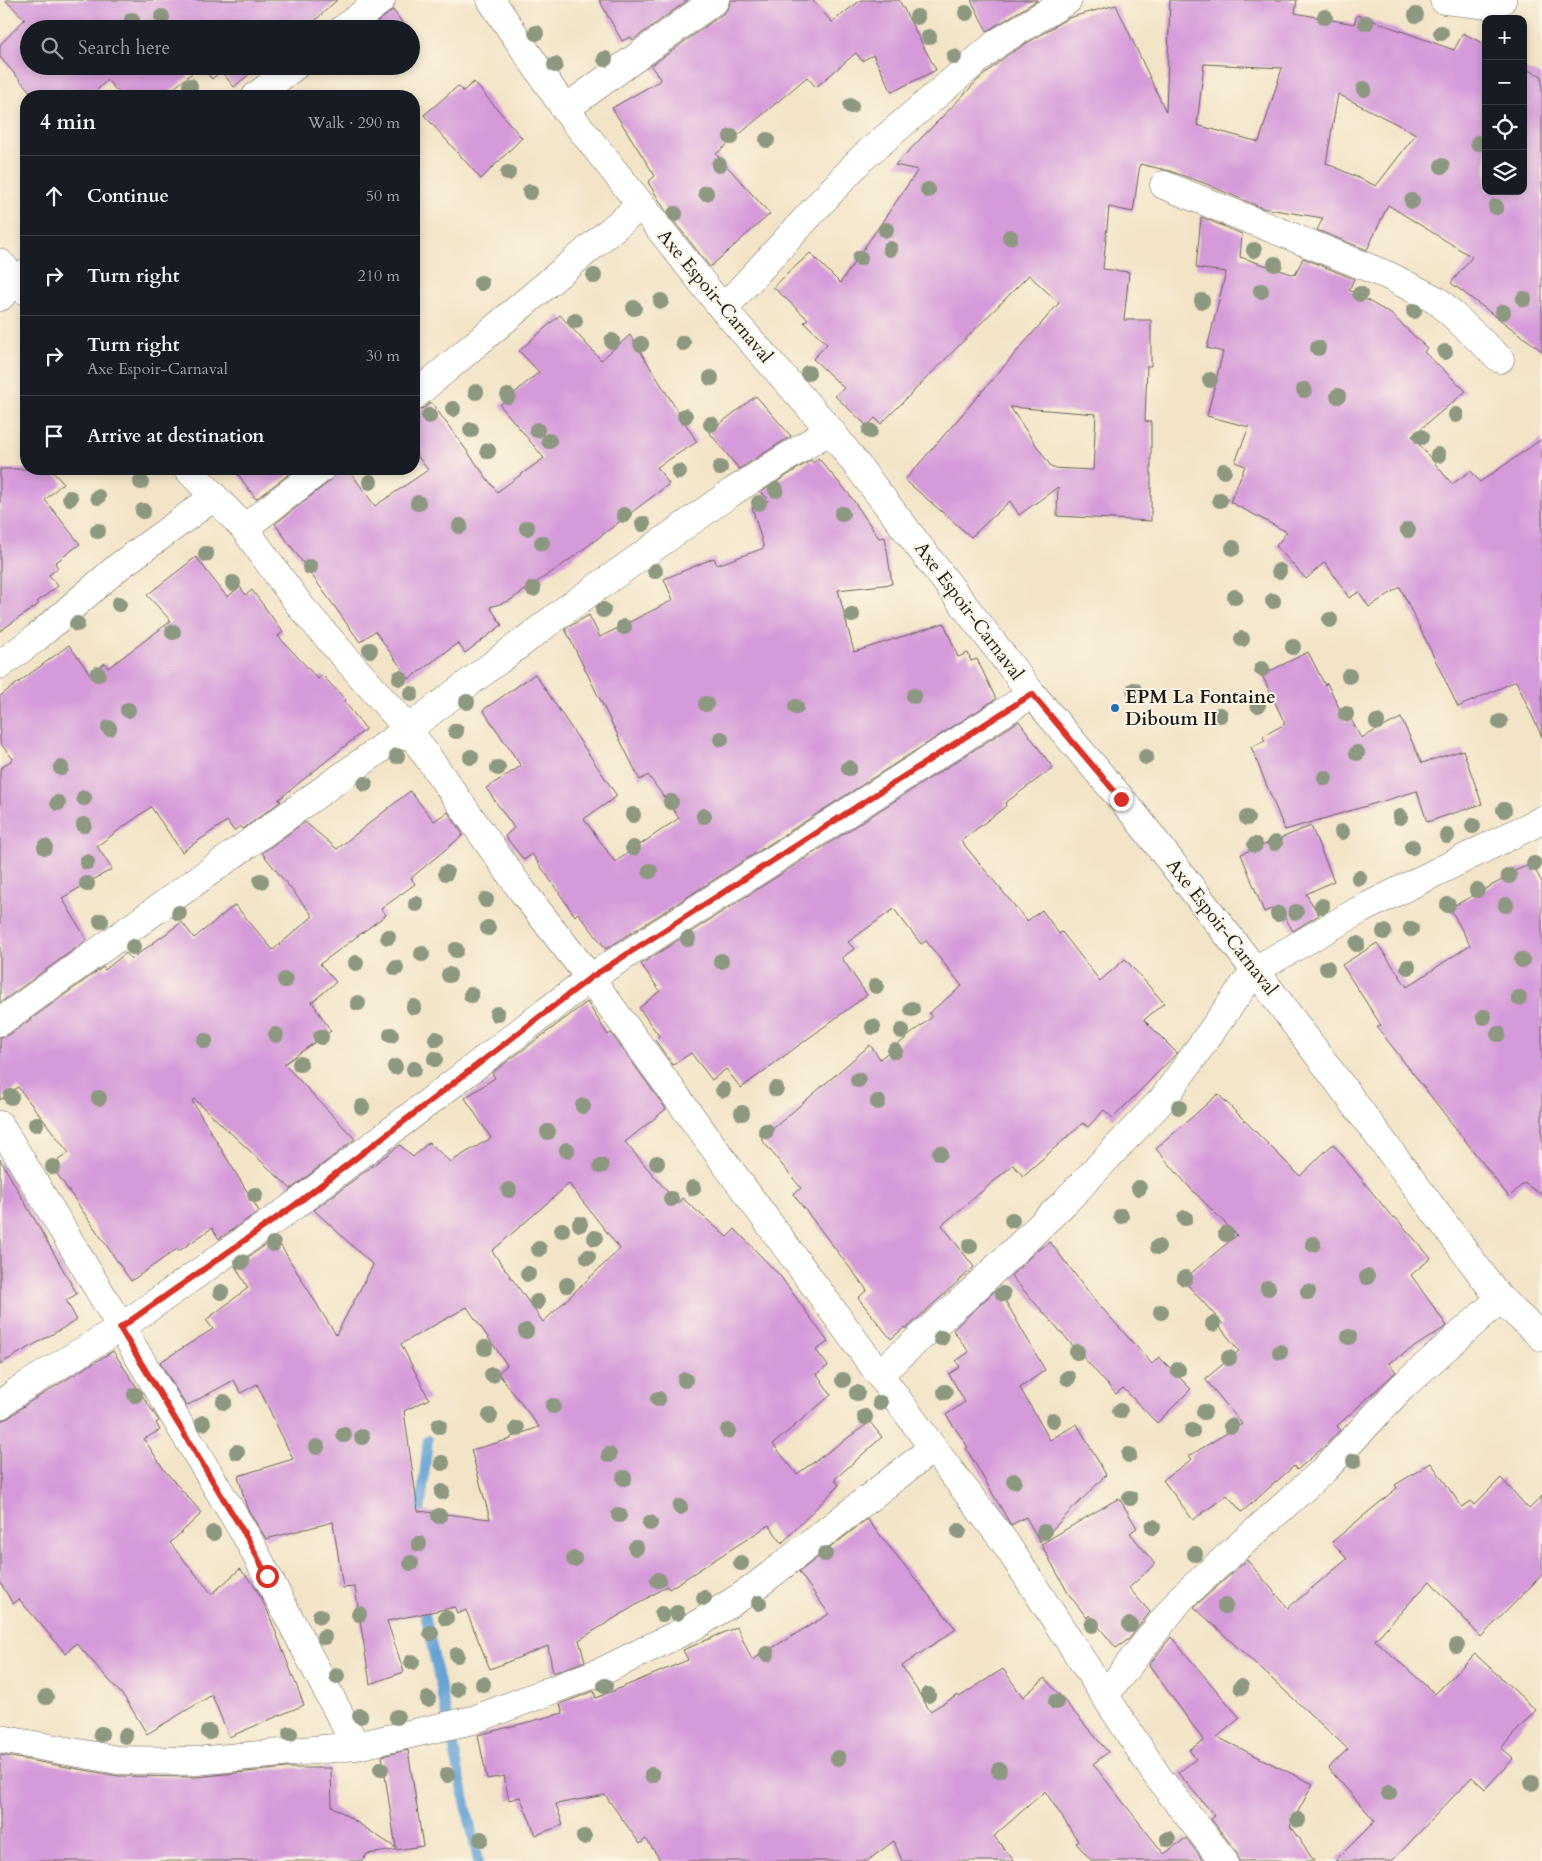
<!DOCTYPE html>
<meta charset="utf-8">
<style>
body{margin:0;font-family:Cardo,serif;background:#242831;color:#f1f3f6}
.controls{position:absolute;right:15px;top:15px;display:grid;overflow:hidden;border-radius:10px;box-shadow:0 2px 8px #0003}
.controls button{width:45px;height:45px;display:grid;place-items:center;padding:0;border:0;border-bottom:1px solid #363941;background:#171b24;color:#f1f3f6;font:25px sans-serif}
.stop{position:absolute;width:15px;height:15px;margin:-11px;border:4px solid #d93025;border-radius:50%;background:#fff}
.stop.end{background:#d93025;border-color:#fff;box-shadow:0 1px 5px #0008}
.list{margin:0;padding:0;list-style:none}
h2{display:flex;justify-content:space-between;align-items:center;height:65px;margin:0;padding:0 20px;font-size:21px}
h2 small{font-size:16px;font-weight:400;color:#9ea1a6}
.list li{display:grid;grid-template-columns:32px 1fr auto;gap:15px;align-items:center;box-sizing:border-box;height:80px;padding:0 20px;border-top:1px solid #363941}
.list b{display:block;font-size:19px;white-space:nowrap}
.list p{margin:0;font-size:16px;white-space:nowrap;color:#9ea1a6}
.list em{font-size:16px;font-style:normal;color:#9ea1a6}
.icon{flex:none;width:28px;height:28px;fill:none;stroke:currentColor;stroke-width:2;stroke-linecap:round;stroke-linejoin:round}
.map{position:relative;flex:none;width:1542px;height:1861px;overflow:hidden}
.search{position:absolute;background:#171b24;box-shadow:0 2px 8px #0003;left:20px;top:20px;width:400px;height:55px;display:flex;align-items:center;gap:12px;box-sizing:border-box;padding:0 18px;border-radius:28px;color:#9ea1a6;font-size:19px}
.panel{position:absolute;background:#171b24;box-shadow:0 2px 8px #0003;left:20px;top:90px;width:400px;height:385px;border-radius:20px}
.map>svg:first-child{display:block}
.lines{fill:none;stroke-linecap:round;stroke-linejoin:round}
.stream{stroke:#62a0d4;stroke-width:10}
.building{fill:#d59ada;fill-rule:evenodd}
.minor-casing{stroke:#676258;stroke-width:29}
.tertiary-casing{stroke:#676258;stroke-width:29}
.secondary-casing{stroke:#676258;stroke-width:29}
.minor{stroke:#fff;stroke-width:28}
.tertiary{stroke:#fff;stroke-width:28}
.secondary{stroke:#fff;stroke-width:28}
.tree{fill:#8d9880}
.route{stroke:#d93025;stroke-width:6}
.poi-dot{fill:#1f6fb2;stroke:#fcf5e5;stroke-width:2}
.labels{text-anchor:middle;dominant-baseline:central;stroke-width:4;stroke-linejoin:round;paint-order:stroke}
.street-label{font-size:19px;fill:#1c1c1c;stroke:#fcf5e5}
.poi-label{font-size:19px;font-weight:bold;fill:#1c1c1c;stroke:#fcf5e5;text-anchor:start}
</style>
<div class="map">
<svg width="1542" height="1861" viewBox="0 0 1542 1861">
<rect width="100%" height="100%" fill="#fcf5e5"/>
<filter id="ink" filterUnits="userSpaceOnUse"><feTurbulence type="fractalNoise" baseFrequency=".02" numOctaves="2"/><feDisplacementMap in="SourceGraphic" scale="10" xChannelSelector="R" yChannelSelector="G"/><feConvolveMatrix kernelMatrix="1 2 1 2 8 2 1 2 1" color-interpolation-filters="sRGB"/></filter>
<filter id="wash" filterUnits="userSpaceOnUse"><feTurbulence type="fractalNoise" baseFrequency=".0096" numOctaves="4" result="noise"/><feDisplacementMap in="SourceGraphic" scale="20" xChannelSelector="R" yChannelSelector="G"/><feGaussianBlur stdDeviation="1.12" result="paint"/><feColorMatrix in="noise" values="0 0 0 0 0 0 0 0 0 0 0 0 0 0 0 0 0 1.4 0 .05"/><feComposite in="paint" operator="in"/></filter>
<g filter="url(#wash)">
<rect width="100%" height="100%" fill="#f3e4c8"/>
<g class="lines">
<path class="stream" d="M419,1524l9,-84
M422,1600l56,261"/>
</g>
<g id="blocks">
<path class="building" d="M5,0h332l-31,29h-277v37h171l-35,30h-43l-15,-16 -16,16h-56l3,-2h-6l-32,-37v-12l25,-26z
M599,0h89l-55,40 -2,-3 -9,4z
M730,0h82l20,22 29,-22h38l37,70 -44,22 -19,-37 -11,6 -6,-8 -40,34 -9,-10 -91,77 54,60 -60,53 -45,-57 -17,-28 7,-6 -43,-68 49,-28 -10,-14 73,-53 5,-6z
M971,0h67l-51,31z
M1170,0h127l-2,13 59,11 3,-9 97,35 9,-17 23,12v146h37v-123l19,8v275l-91,-68 21,-26 -84,-52 -21,45 -50,-20 6,-12 -61,-10 -58,-25 -34,-12 -30,-7 -7,48 -24,-5 -6,62 26,3 -5,48h27v46h-4l-2,55 6,1v99l-94,-5 1,-29 -39,28 -9,-14 -39,36 -66,-57 154,-177 -30,-28 -148,149 -6,-6 -8,8 -32,-30 9,-8 -31,-29 14,-15 -23,-22 4,-3 -35,-32 37,-34 30,30 78,-113 -23,-5 83,-85 28,-24 62,-38 48,-13 50,107zM1204,64l78,4 -23,74 -62,-17zM1338,94l78,40 -40,52 -50,-23zM1010,407l86,7 -3,56 -41,-2z
M393,10l14,19h-38l21,-17z
M201,66h58l-25,21 -13,-16 -9,8z
M474,82l48,56 -41,41 -57,-64 34,-29 5,5z
M1201,217l41,17 -2,23 55,18 8,-17 51,21 -5,11 42,24 36,34 -3,4 42,39 -54,45 40,48 19,-13 9,11 62,-43v298l-26,-56 -58,26 -58,-120 -31,20 -10,-15 -10,6 -24,-36 -19,17 -30,-33 11,-14 -57,-30 15,-36 -10,-4 14,-35 -42,-11 16,-64 -16,-4 19,-76 -30,-4z
M560,315l41,45 29,-25 67,107 -40,25 12,17 -101,77 -59,40 -19,6 12,18 -37,28 -7,-10 -49,36 -34,-48 -15,11 -85,-118 55,-43 5,-6 1,-6h12l27,37 53,-36 -14,-19v-40l10,-3 7,-6 66,90 47,-34 -44,-53 39,-33 -20,-21z
M756,396l35,40 -52,33 -30,-37z
M818,458l31,36 30,44 6,-1 7,47 -54,6 16,62 90,-29 14,34 10,-4 3,8 6,-2 19,40 -390,250 -28,-36 -3,3 -43,-62 -8,6 -19,-24 9,-8 -28,-40 35,-22 -38,-56 52,-36 82,122 -33,23 31,43 64,-44 -31,-43 -8,5 -75,-151 24,-14 11,22 73,-37 -9,-21 50,-21 3,7 47,-17 -12,-41 17,-7 -8,-8 50,-32 2,3z
M0,469h50l13,14 -18,17 35,44 -25,19 3,5 -9,7 9,11 -21,16 2,2 -39,27z
M234,469h62l-40,30z
M196,557l31,40 13,-10 6,8 6,-5 31,42 -5,4 40,43 4,-4 24,25 -2,1 22,28 -88,71 3,1 -38,28 -3,-3 -6,5 -7,-10 -45,31 -31,-45 -54,39 15,23 -50,29 25,42 -87,63v-234l13,-10 -13,-16v-47l69,-51 21,29 15,-11 3,5 63,-47 -24,-26z
M1308,652l17,33 2,-2 19,39 5,-3 10,19 40,-20 21,45 41,-13 19,54 -55,18 -10,-31 -132,39 -34,-83 14,-6 -2,-5 22,-12 -23,-49z
M1019,721l34,47 -48,35 1,3 -45,35 66,80 15,-11 17,24 3,-2 38,49 25,-22 39,44 -20,17 33,33 -64,65 -9,-8 -16,17 -5,-4 -60,53 -10,-11 -71,60 32,42 -68,62 -1,-2 -14,12 -33,-41 9,-8 -74,-96 8,-6 -40,-49 109,-94 10,14 52,-42 -3,-4 33,-27 -36,-45 -5,3 -27,-35 -46,33 6,7 -12,9 25,37 -126,93 -15,-19 -14,11 -21,-27 -18,12 -18,-25 4,-4 -20,-28 21,-17 -19,-27z
M410,791l24,30 14,-9 15,23 -52,43 4,6 -34,25 5,6 -66,49 16,18 -24,20 19,29 -47,33 71,75 -64,50 -97,-90 -2,2 67,110 -40,28 -7,-11 -33,23 -2,-2 -46,32 -80,-116 18,-12 -51,-66 -18,13v-63l9,-2 94,-68 2,3 21,-17 5,6 51,-37 12,16 41,-33 38,45 40,-34 -51,-63 43,-31 32,27z
M1311,826l23,55 -28,13 13,21 -26,16 -15,-25 -14,6 -23,-58z
M1532,864l10,18v313l-18,-12 -15,14 -132,-170 4,-2 -39,-60 35,-22 30,44 63,-42 -20,-37 54,-29 -2,-3z
M587,1002l21,33 3,-2 55,76 -41,33 53,62 4,-6 45,39 8,-8 46,48 47,65 -12,8 12,16 -11,8 14,21 -58,49 24,30 73,-52 12,15 -47,42 4,6 -57,58 -13,-18 -100,64 -2,-3 -88,54 6,21 -32,12 -5,-27 -58,23 -24,-59 -9,4 -2,-7 -68,14 17,51 -34,12 -15,-97 -12,1 -10,-66 -67,17 -19,-31 -9,-32 55,-17 -36,-75 -16,9 -7,-13 -48,26 -26,-44 53,-33 -7,-9 42,-32 -13,-22 41,-28 60,97 37,-70 -59,-55 86,-65 13,12 16,-15 21,20 41,-24 -26,-40 30,-20 -3,-5zM569,1184l51,65 -77,73 -51,-71zM467,1307l40,58 -9,8 41,54 -28,10v2l-40,11 19,69 -72,-8 -14,-100 25,-12 -28,-55z
M1218,1094l82,82 33,-32 60,74 2,-1 36,41 -20,17 36,51 -58,37 7,9 -59,54 3,4 -15,16 -28,24 -3,-4 -52,46 -15,-17 -34,25 -30,-40 29,-21 -3,-3 53,-32 -37,-45 34,-28 -19,-24 3,-3 -40,-44 54,-45 -47,-47 -34,-39z
M0,1159l77,135 -11,6 11,20 -77,44z
M1050,1242l44,57 58,65 7,-7 32,32 -34,34 -34,-35 -7,6 -105,-118 26,-26z
M998,1288l47,82 -25,18 30,52 27,-16 29,51 -66,67 -14,-25 -15,8 -3,-5 -42,-72 2,-1 -22,-32 19,-13 -16,-28 11,-7 -4,-6 13,-9 -16,-22z
M113,1351l46,70 -3,2 4,7 -16,9 21,32 37,42 -32,30 42,51 28,-25 14,16 14,27 36,93 -75,32 -17,-42 -65,39 -22,-36 -49,-55 -10,11 -47,-55 -6,5 -13,-22v-161l10,-4 18,-14z
M1431,1463l31,44 9,-6 3,4 27,-27 28,31 13,-13v79l-61,62 -51,-56 -55,59 60,54 40,-40 61,56 -35,38 12,11 -28,30 -13,-12 -80,84h-57l40,-40 -47,-53 20,-19 -154,-142 53,-47 41,48 59,-49 -15,-17 65,-54 -2,-3z
M1119,1498l18,30 -7,5 25,31 -26,24 21,24 -21,27 -13,9 -27,-33 -2,3 -19,-25 -27,-49z
M867,1519l89,110 -54,37 28,45 28,-16 1,2 44,-28 20,28 22,-19 63,74 -15,12 71,90 22,-16 18,23h-112l-16,-18 2,-2 -33,-50 -51,45 20,25h-112l-8,-20 -27,20h-206l-15,-22 -6,5 -35,-49 -49,9 7,21 -27,10 -16,-38 -11,3 -5,-24 -17,3 -9,-44 85,-22 -3,-9 34,-13 2,7 92,-38 -5,-10 54,-23 15,33 77,-46 -30,-42z
M1171,1637l69,81 -23,19 96,47 -23,42 24,35h-75l-3,-10 -25,-32 4,-3 -37,-43 18,-14 -7,-9 15,-9 -55,-76z
M408,1750l15,96 -56,8 -5,7h-362v-106l118,21 78,1 91,-9h44l1,38 64,42 -14,-92z"/>
</g>
</g>
<g filter="url(#ink)">
<use href="#blocks" fill-opacity="0" stroke="#676258" stroke-width="1"/>
<g class="lines">
<defs>
<path id="minor" d="M1444,0l45,5 13,-5
M343,29l38,-29
M256,96l39,-30
M565,109l150,-109
M1164,185l225,91 49,25 62,58
M0,297l26,-24
M723,309l138,-150 136,-116 71,-43
M414,396l227,-191
M244,528l77,-59
M0,665l36,-27 82,-71 96,-70
M0,1022l408,-293 157,-119 167,-118 98,-62
M0,1125l249,416 107,205
M879,1374l89,-79 97,-93 98,-103 92,-129 105,-60 182,-90
M0,1405l19,-15 101,-62 175,-123 295,-227 442,-284
M1105,1695l76,-97 143,-128 78,-83 98,-88
M0,1739l118,21 78,1 160,-15 117,-26 132,-50 93,-46 53,-34 182,-142"/>
<path id="tertiary" d="M491,0l74,109 76,96 82,104 107,121 202,264 102,120 121,156 245,329 42,38"/>
<path id="secondary" d="M0,263l26,28
M188,469l56,59 57,79 107,122 115,163 67,86 343,470 71,93 154,236 66,84"/>
</defs>
<use href="#minor" class="minor-casing"/>
<use href="#tertiary" class="tertiary-casing"/>
<use href="#secondary" class="secondary-casing"/>
<use href="#minor" class="minor"/>
<use href="#tertiary" class="tertiary"/>
<use href="#secondary" class="secondary"/>
</g>
<g class="tree">
<circle cx="966" cy="13" r="8"/>
<circle cx="1416" cy="15" r="8"/>
<circle cx="162" cy="17" r="8"/>
<circle cx="917" cy="17" r="8"/>
<circle cx="1325" cy="17" r="8"/>
<circle cx="132" cy="20" r="8"/>
<circle cx="1366" cy="23" r="8"/>
<circle cx="536" cy="33" r="8"/>
<circle cx="1441" cy="33" r="8"/>
<circle cx="929" cy="37" r="8"/>
<circle cx="954" cy="57" r="8"/>
<circle cx="605" cy="59" r="8"/>
<circle cx="555" cy="65" r="8"/>
<circle cx="190" cy="86" r="8"/>
<circle cx="1364" cy="89" r="8"/>
<circle cx="851" cy="106" r="8"/>
<circle cx="731" cy="137" r="8"/>
<circle cx="767" cy="140" r="8"/>
<circle cx="1478" cy="143" r="8"/>
<circle cx="719" cy="165" r="8"/>
<circle cx="1442" cy="166" r="8"/>
<circle cx="508" cy="173" r="8"/>
<circle cx="928" cy="190" r="8"/>
<circle cx="530" cy="192" r="8"/>
<circle cx="706" cy="193" r="8"/>
<circle cx="1412" cy="201" r="8"/>
<circle cx="1496" cy="207" r="8"/>
<circle cx="675" cy="214" r="8"/>
<circle cx="886" cy="230" r="8"/>
<circle cx="1010" cy="237" r="8"/>
<circle cx="890" cy="249" r="8"/>
<circle cx="1254" cy="250" r="8"/>
<circle cx="860" cy="258" r="8"/>
<circle cx="1275" cy="264" r="8"/>
<circle cx="594" cy="276" r="8"/>
<circle cx="481" cy="283" r="8"/>
<circle cx="1261" cy="291" r="8"/>
<circle cx="1360" cy="294" r="8"/>
<circle cx="1524" cy="299" r="8"/>
<circle cx="661" cy="301" r="8"/>
<circle cx="1202" cy="301" r="8"/>
<circle cx="634" cy="308" r="8"/>
<circle cx="1414" cy="311" r="8"/>
<circle cx="1503" cy="312" r="8"/>
<circle cx="575" cy="321" r="8"/>
<circle cx="612" cy="341" r="8"/>
<circle cx="683" cy="343" r="8"/>
<circle cx="641" cy="344" r="8"/>
<circle cx="1318" cy="348" r="8"/>
<circle cx="1445" cy="352" r="8"/>
<circle cx="808" cy="373" r="8"/>
<circle cx="711" cy="378" r="8"/>
<circle cx="1210" cy="380" r="8"/>
<circle cx="1304" cy="390" r="8"/>
<circle cx="476" cy="392" r="8"/>
<circle cx="508" cy="396" r="8"/>
<circle cx="1338" cy="396" r="8"/>
<circle cx="453" cy="409" r="8"/>
<circle cx="1456" cy="415" r="8"/>
<circle cx="429" cy="416" r="8"/>
<circle cx="685" cy="416" r="8"/>
<circle cx="711" cy="424" r="8"/>
<circle cx="471" cy="430" r="8"/>
<circle cx="537" cy="430" r="8"/>
<circle cx="870" cy="431" r="8"/>
<circle cx="1421" cy="437" r="8"/>
<circle cx="549" cy="441" r="8"/>
<circle cx="488" cy="451" r="8"/>
<circle cx="1438" cy="455" r="8"/>
<circle cx="720" cy="468" r="8"/>
<circle cx="1224" cy="471" r="8"/>
<circle cx="679" cy="472" r="8"/>
<circle cx="141" cy="482" r="8"/>
<circle cx="370" cy="482" r="8"/>
<circle cx="776" cy="490" r="8"/>
<circle cx="98" cy="497" r="8"/>
<circle cx="70" cy="498" r="8"/>
<circle cx="1220" cy="500" r="8"/>
<circle cx="418" cy="503" r="8"/>
<circle cx="759" cy="503" r="8"/>
<circle cx="143" cy="511" r="8"/>
<circle cx="842" cy="514" r="8"/>
<circle cx="624" cy="515" r="8"/>
<circle cx="643" cy="524" r="8"/>
<circle cx="460" cy="526" r="8"/>
<circle cx="527" cy="528" r="8"/>
<circle cx="1408" cy="530" r="8"/>
<circle cx="98" cy="531" r="8"/>
<circle cx="542" cy="543" r="8"/>
<circle cx="1233" cy="548" r="8"/>
<circle cx="206" cy="554" r="8"/>
<circle cx="310" cy="567" r="8"/>
<circle cx="655" cy="571" r="8"/>
<circle cx="1279" cy="571" r="8"/>
<circle cx="233" cy="583" r="8"/>
<circle cx="533" cy="589" r="8"/>
<circle cx="1235" cy="597" r="8"/>
<circle cx="1273" cy="601" r="8"/>
<circle cx="119" cy="604" r="8"/>
<circle cx="603" cy="610" r="8"/>
<circle cx="852" cy="615" r="8"/>
<circle cx="1330" cy="620" r="8"/>
<circle cx="77" cy="624" r="8"/>
<circle cx="624" cy="627" r="8"/>
<circle cx="173" cy="632" r="8"/>
<circle cx="1242" cy="639" r="8"/>
<circle cx="1293" cy="647" r="8"/>
<circle cx="370" cy="650" r="8"/>
<circle cx="1262" cy="669" r="8"/>
<circle cx="98" cy="674" r="8"/>
<circle cx="1349" cy="676" r="8"/>
<circle cx="400" cy="678" r="8"/>
<circle cx="1134" cy="690" r="8"/>
<circle cx="411" cy="694" r="8"/>
<circle cx="914" cy="696" r="8"/>
<circle cx="467" cy="702" r="8"/>
<circle cx="706" cy="704" r="8"/>
<circle cx="1258" cy="705" r="8"/>
<circle cx="796" cy="707" r="8"/>
<circle cx="128" cy="710" r="8"/>
<circle cx="1346" cy="714" r="8"/>
<circle cx="1220" cy="715" r="8"/>
<circle cx="1377" cy="722" r="8"/>
<circle cx="1500" cy="722" r="8"/>
<circle cx="109" cy="728" r="8"/>
<circle cx="456" cy="731" r="8"/>
<circle cx="721" cy="739" r="8"/>
<circle cx="1357" cy="753" r="8"/>
<circle cx="397" cy="756" r="8"/>
<circle cx="471" cy="757" r="8"/>
<circle cx="1146" cy="757" r="8"/>
<circle cx="61" cy="768" r="8"/>
<circle cx="498" cy="768" r="8"/>
<circle cx="849" cy="768" r="8"/>
<circle cx="1325" cy="778" r="8"/>
<circle cx="365" cy="784" r="8"/>
<circle cx="84" cy="798" r="8"/>
<circle cx="671" cy="802" r="8"/>
<circle cx="58" cy="803" r="8"/>
<circle cx="1504" cy="810" r="8"/>
<circle cx="633" cy="815" r="8"/>
<circle cx="704" cy="816" r="8"/>
<circle cx="1400" cy="817" r="8"/>
<circle cx="1247" cy="818" r="8"/>
<circle cx="84" cy="825" r="8"/>
<circle cx="1473" cy="826" r="8"/>
<circle cx="1342" cy="832" r="8"/>
<circle cx="1447" cy="836" r="8"/>
<circle cx="1275" cy="843" r="8"/>
<circle cx="1255" cy="845" r="8"/>
<circle cx="45" cy="847" r="8"/>
<circle cx="1412" cy="847" r="8"/>
<circle cx="633" cy="848" r="8"/>
<circle cx="87" cy="862" r="8"/>
<circle cx="1534" cy="864" r="8"/>
<circle cx="650" cy="871" r="8"/>
<circle cx="446" cy="873" r="8"/>
<circle cx="1509" cy="876" r="8"/>
<circle cx="1359" cy="878" r="8"/>
<circle cx="261" cy="881" r="8"/>
<circle cx="87" cy="884" r="8"/>
<circle cx="1477" cy="890" r="8"/>
<circle cx="486" cy="900" r="8"/>
<circle cx="416" cy="904" r="8"/>
<circle cx="1448" cy="905" r="8"/>
<circle cx="1506" cy="905" r="8"/>
<circle cx="1322" cy="906" r="8"/>
<circle cx="1296" cy="912" r="8"/>
<circle cx="179" cy="913" r="8"/>
<circle cx="1278" cy="914" r="8"/>
<circle cx="101" cy="921" r="8"/>
<circle cx="488" cy="928" r="8"/>
<circle cx="1411" cy="929" r="8"/>
<circle cx="1384" cy="932" r="8"/>
<circle cx="388" cy="937" r="8"/>
<circle cx="688" cy="939" r="8"/>
<circle cx="1357" cy="944" r="8"/>
<circle cx="133" cy="947" r="8"/>
<circle cx="456" cy="950" r="8"/>
<circle cx="422" cy="954" r="8"/>
<circle cx="1522" cy="960" r="8"/>
<circle cx="721" cy="961" r="8"/>
<circle cx="356" cy="963" r="8"/>
<circle cx="1408" cy="967" r="8"/>
<circle cx="396" cy="968" r="8"/>
<circle cx="1327" cy="968" r="8"/>
<circle cx="449" cy="975" r="8"/>
<circle cx="285" cy="980" r="8"/>
<circle cx="876" cy="986" r="8"/>
<circle cx="471" cy="995" r="8"/>
<circle cx="1519" cy="998" r="8"/>
<circle cx="358" cy="1003" r="8"/>
<circle cx="414" cy="1007" r="8"/>
<circle cx="912" cy="1009" r="8"/>
<circle cx="497" cy="1014" r="8"/>
<circle cx="1484" cy="1017" r="8"/>
<circle cx="873" cy="1027" r="8"/>
<circle cx="902" cy="1031" r="8"/>
<circle cx="1498" cy="1034" r="8"/>
<circle cx="276" cy="1035" r="8"/>
<circle cx="391" cy="1035" r="8"/>
<circle cx="321" cy="1037" r="8"/>
<circle cx="436" cy="1039" r="8"/>
<circle cx="205" cy="1041" r="8"/>
<circle cx="895" cy="1051" r="8"/>
<circle cx="435" cy="1059" r="8"/>
<circle cx="300" cy="1064" r="8"/>
<circle cx="395" cy="1067" r="8"/>
<circle cx="414" cy="1069" r="8"/>
<circle cx="858" cy="1080" r="8"/>
<circle cx="776" cy="1089" r="8"/>
<circle cx="723" cy="1090" r="8"/>
<circle cx="11" cy="1097" r="8"/>
<circle cx="99" cy="1098" r="8"/>
<circle cx="878" cy="1102" r="8"/>
<circle cx="583" cy="1106" r="8"/>
<circle cx="362" cy="1107" r="8"/>
<circle cx="1179" cy="1107" r="8"/>
<circle cx="742" cy="1113" r="8"/>
<circle cx="36" cy="1124" r="8"/>
<circle cx="766" cy="1131" r="8"/>
<circle cx="548" cy="1132" r="8"/>
<circle cx="567" cy="1150" r="8"/>
<circle cx="940" cy="1153" r="8"/>
<circle cx="657" cy="1163" r="8"/>
<circle cx="601" cy="1166" r="8"/>
<circle cx="53" cy="1167" r="8"/>
<circle cx="693" cy="1188" r="8"/>
<circle cx="1139" cy="1188" r="8"/>
<circle cx="509" cy="1190" r="8"/>
<circle cx="255" cy="1195" r="8"/>
<circle cx="671" cy="1199" r="8"/>
<circle cx="1121" cy="1216" r="8"/>
<circle cx="1185" cy="1218" r="8"/>
<circle cx="1012" cy="1220" r="8"/>
<circle cx="580" cy="1224" r="8"/>
<circle cx="562" cy="1230" r="8"/>
<circle cx="1226" cy="1234" r="8"/>
<circle cx="595" cy="1238" r="8"/>
<circle cx="273" cy="1244" r="8"/>
<circle cx="1313" cy="1244" r="8"/>
<circle cx="970" cy="1246" r="8"/>
<circle cx="1158" cy="1247" r="8"/>
<circle cx="539" cy="1249" r="8"/>
<circle cx="588" cy="1257" r="8"/>
<circle cx="242" cy="1262" r="8"/>
<circle cx="528" cy="1274" r="8"/>
<circle cx="1367" cy="1277" r="8"/>
<circle cx="1185" cy="1278" r="8"/>
<circle cx="567" cy="1285" r="8"/>
<circle cx="1268" cy="1288" r="8"/>
<circle cx="221" cy="1292" r="8"/>
<circle cx="1308" cy="1292" r="8"/>
<circle cx="1003" cy="1294" r="8"/>
<circle cx="537" cy="1302" r="8"/>
<circle cx="1161" cy="1312" r="8"/>
<circle cx="1213" cy="1324" r="8"/>
<circle cx="526" cy="1331" r="8"/>
<circle cx="1349" cy="1337" r="8"/>
<circle cx="941" cy="1338" r="8"/>
<circle cx="485" cy="1348" r="8"/>
<circle cx="1077" cy="1352" r="8"/>
<circle cx="1280" cy="1352" r="8"/>
<circle cx="1229" cy="1358" r="8"/>
<circle cx="1178" cy="1370" r="8"/>
<circle cx="492" cy="1375" r="8"/>
<circle cx="1068" cy="1378" r="8"/>
<circle cx="685" cy="1380" r="8"/>
<circle cx="843" cy="1380" r="8"/>
<circle cx="945" cy="1392" r="8"/>
<circle cx="857" cy="1393" r="8"/>
<circle cx="135" cy="1395" r="8"/>
<circle cx="658" cy="1399" r="8"/>
<circle cx="224" cy="1402" r="8"/>
<circle cx="880" cy="1403" r="8"/>
<circle cx="553" cy="1406" r="8"/>
<circle cx="1120" cy="1411" r="8"/>
<circle cx="1204" cy="1412" r="8"/>
<circle cx="490" cy="1416" r="8"/>
<circle cx="865" cy="1417" r="8"/>
<circle cx="1053" cy="1420" r="8"/>
<circle cx="203" cy="1423" r="8"/>
<circle cx="439" cy="1426" r="8"/>
<circle cx="1231" cy="1426" r="8"/>
<circle cx="517" cy="1429" r="8"/>
<circle cx="728" cy="1431" r="8"/>
<circle cx="1192" cy="1431" r="8"/>
<circle cx="344" cy="1435" r="8"/>
<circle cx="362" cy="1437" r="8"/>
<circle cx="317" cy="1447" r="8"/>
<circle cx="237" cy="1452" r="8"/>
<circle cx="609" cy="1455" r="8"/>
<circle cx="1129" cy="1455" r="8"/>
<circle cx="1354" cy="1461" r="8"/>
<circle cx="442" cy="1463" r="8"/>
<circle cx="624" cy="1478" r="8"/>
<circle cx="1014" cy="1481" r="8"/>
<circle cx="442" cy="1492" r="8"/>
<circle cx="1130" cy="1498" r="8"/>
<circle cx="680" cy="1507" r="8"/>
<circle cx="619" cy="1515" r="8"/>
<circle cx="439" cy="1516" r="8"/>
<circle cx="650" cy="1523" r="8"/>
<circle cx="1153" cy="1527" r="8"/>
<circle cx="959" cy="1531" r="8"/>
<circle cx="1044" cy="1532" r="8"/>
<circle cx="213" cy="1533" r="8"/>
<circle cx="419" cy="1544" r="8"/>
<circle cx="636" cy="1548" r="8"/>
<circle cx="825" cy="1554" r="8"/>
<circle cx="1195" cy="1554" r="8"/>
<circle cx="574" cy="1559" r="8"/>
<circle cx="411" cy="1563" r="8"/>
<circle cx="741" cy="1563" r="8"/>
<circle cx="658" cy="1580" r="8"/>
<circle cx="704" cy="1598" r="8"/>
<circle cx="759" cy="1603" r="8"/>
<circle cx="1225" cy="1606" r="8"/>
<circle cx="677" cy="1613" r="8"/>
<circle cx="359" cy="1614" r="8"/>
<circle cx="662" cy="1614" r="8"/>
<circle cx="320" cy="1616" r="8"/>
<circle cx="446" cy="1618" r="8"/>
<circle cx="1092" cy="1625" r="8"/>
<circle cx="1130" cy="1625" r="8"/>
<circle cx="431" cy="1633" r="8"/>
<circle cx="324" cy="1637" r="8"/>
<circle cx="1457" cy="1646" r="8"/>
<circle cx="767" cy="1654" r="8"/>
<circle cx="457" cy="1655" r="8"/>
<circle cx="412" cy="1662" r="8"/>
<circle cx="337" cy="1676" r="8"/>
<circle cx="483" cy="1684" r="8"/>
<circle cx="605" cy="1686" r="8"/>
<circle cx="1241" cy="1687" r="8"/>
<circle cx="457" cy="1689" r="8"/>
<circle cx="928" cy="1695" r="8"/>
<circle cx="46" cy="1697" r="8"/>
<circle cx="428" cy="1699" r="8"/>
<circle cx="1056" cy="1702" r="8"/>
<circle cx="360" cy="1716" r="8"/>
<circle cx="397" cy="1717" r="8"/>
<circle cx="209" cy="1732" r="8"/>
<circle cx="101" cy="1734" r="8"/>
<circle cx="290" cy="1734" r="8"/>
<circle cx="125" cy="1736" r="8"/>
<circle cx="838" cy="1758" r="8"/>
<circle cx="381" cy="1769" r="8"/>
<circle cx="999" cy="1770" r="8"/>
<circle cx="447" cy="1775" r="8"/>
<circle cx="652" cy="1775" r="8"/>
<circle cx="1532" cy="1783" r="8"/>
<circle cx="1389" cy="1793" r="8"/>
<circle cx="1298" cy="1820" r="8"/>
<circle cx="584" cy="1837" r="8"/>
<circle cx="481" cy="1839" r="8"/>
<circle cx="1168" cy="1839" r="8"/>
</g>
</g>
<g class="lines" filter="url(#ink)">
<path class="route" d="M267,1576l-18,-35 -129,-213 175,-123 295,-227 442,-284 89,105"/>
</g>
<circle class="poi-dot" cx="1115" cy="708" r="5"/>
<g class="labels">
<g class="street-label">
<text transform="translate(715 296) rotate(50)">Axe Espoir-Carnaval</text>
<text transform="translate(969 611) rotate(53)">Axe Espoir-Carnaval</text>
<text transform="translate(1222 927) rotate(52)">Axe Espoir-Carnaval</text>
</g>
<g class="poi-label">
<text x="1125" y="697">EPM La Fontaine<tspan x="1125" dy="22">Diboum II</tspan></text>
</g>
</g>
</svg>
<div class="controls">
<button>+</button>
<button>−</button>
<button><svg class="icon" aria-label="locate" viewBox="0 0 24 24"><circle cx="12" cy="12" r="6"/><path d="M12 2v4M12 18v4M2 12h4M18 12h4"/></svg></button>
<button><svg class="icon" aria-label="layers" viewBox="0 0 24 24"><path d="M12 4l9 5-9 5-9-5zM3 14l9 5 9-5"/></svg></button>
</div>
<div class="stop" style="left:267px;top:1576px"></div>
<div class="stop end" style="left:1121px;top:799px"></div>
<div class="search"><svg class="icon" aria-label="search" viewBox="0 0 24 24"><circle cx="10" cy="10" r="6"/><path d="M15 15l6 6"/></svg>Search here</div>
<section class="panel">
<h2>4 min<small>Walk · 290 m</small></h2>
<ul class="list">
<li><svg class="icon" aria-label="ahead" viewBox="0 0 24 24"><path d="M12 20V5M6 11l6-6 6 6"/></svg><div><b>Continue</b></div><em>50 m</em></li>
<li><svg class="icon" aria-label="right" viewBox="0 0 24 24"><path d="M7 20v-9h11M14 6l5 5-5 5"/></svg><div><b>Turn right</b></div><em>210 m</em></li>
<li><svg class="icon" aria-label="right" viewBox="0 0 24 24"><path d="M7 20v-9h11M14 6l5 5-5 5"/></svg><div><b>Turn right</b><p>Axe Espoir-Carnaval</p></div><em>30 m</em></li>
<li><svg class="icon" aria-label="arrive" viewBox="0 0 24 24"><path d="M6 21V4h12l-3 4 3 4H6"/></svg><div><b>Arrive at destination</b></div></li>
</ul>
</section>
</div>
